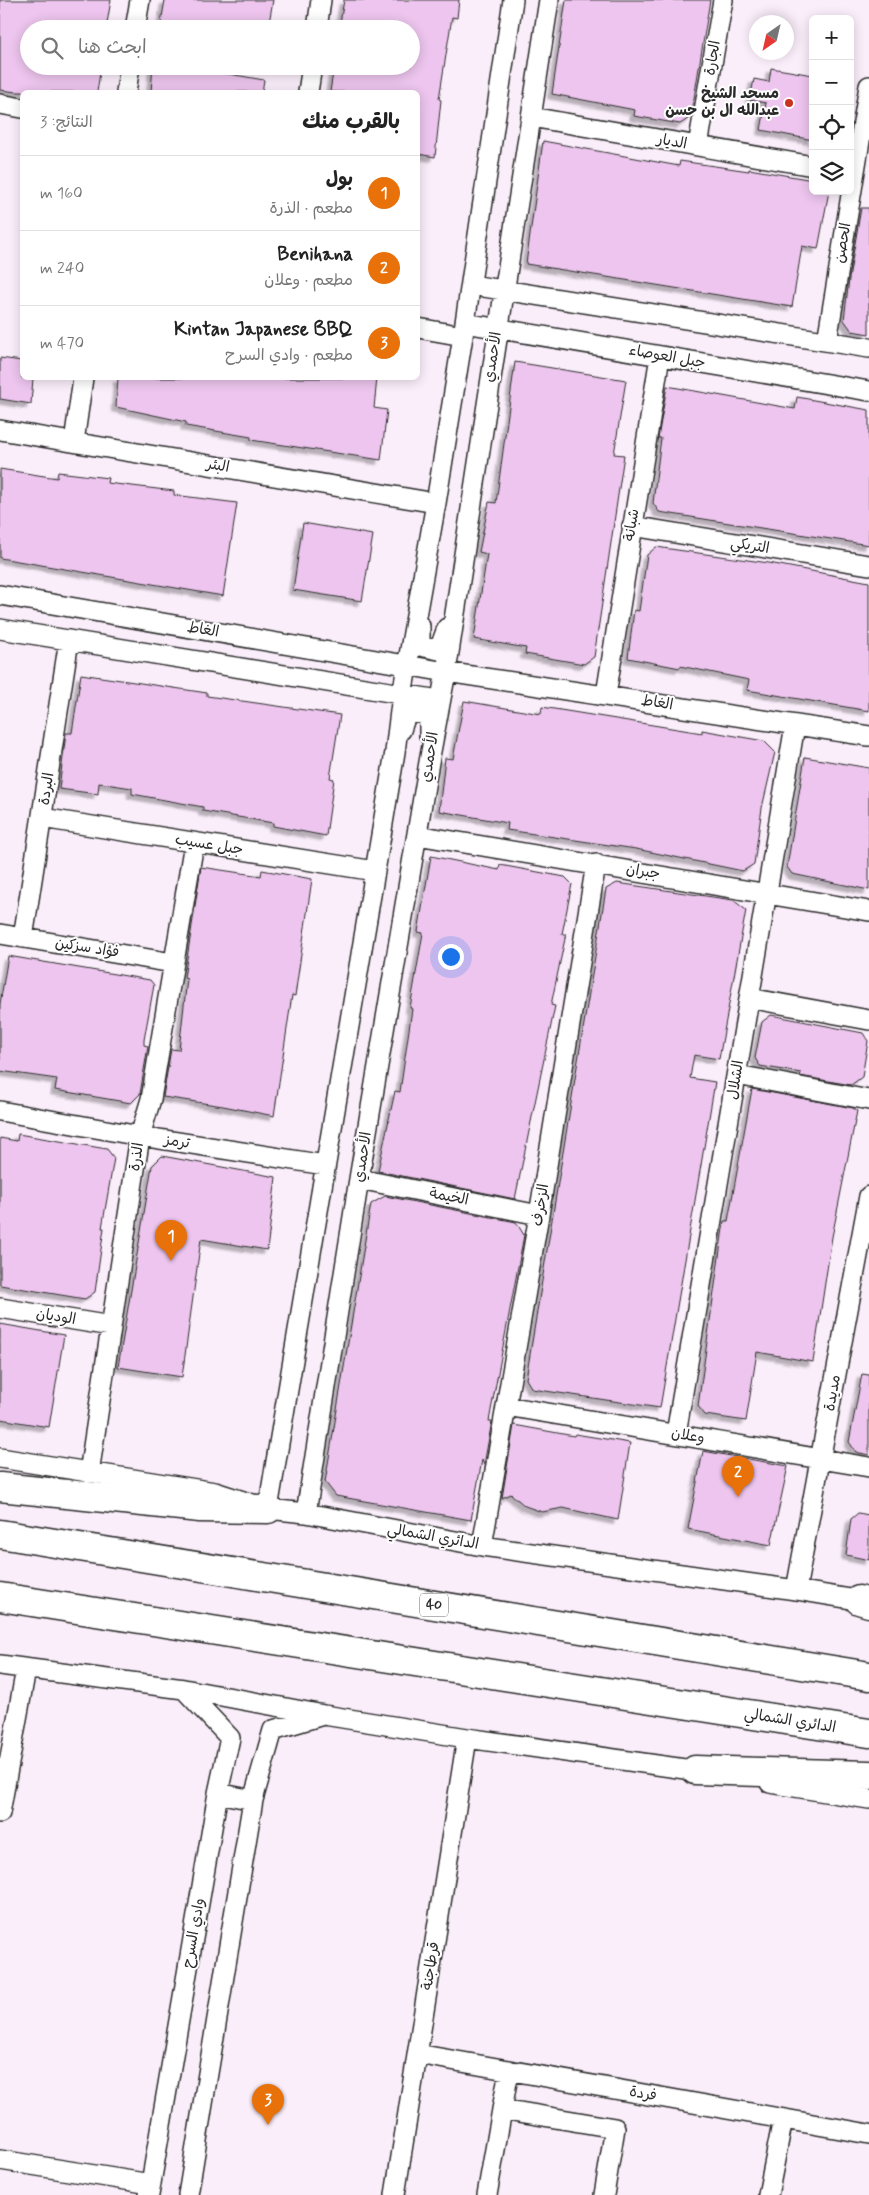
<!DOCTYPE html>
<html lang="ar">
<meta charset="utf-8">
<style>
body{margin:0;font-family:Mynerve,"Playpen Sans Arabic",sans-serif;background:#f6f6f6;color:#222;direction:rtl}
.controls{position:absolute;right:15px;top:15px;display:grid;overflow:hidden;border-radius:8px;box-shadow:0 2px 12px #0003}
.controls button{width:45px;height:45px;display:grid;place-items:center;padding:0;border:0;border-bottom:1px solid #e0e0e0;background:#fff;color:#222;font:25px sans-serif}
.compass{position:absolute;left:749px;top:15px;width:45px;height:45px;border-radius:50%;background:#fff;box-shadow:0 2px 12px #0003;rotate:214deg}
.you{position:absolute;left:450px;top:956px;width:18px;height:18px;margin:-12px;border:4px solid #fff;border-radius:50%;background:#1a73e8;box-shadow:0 0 0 8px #1a73e833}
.badge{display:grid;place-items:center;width:32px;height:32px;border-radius:50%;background:#d93025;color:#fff;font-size:16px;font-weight:700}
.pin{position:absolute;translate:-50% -41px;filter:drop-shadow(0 1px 2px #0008)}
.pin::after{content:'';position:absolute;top:26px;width:18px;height:15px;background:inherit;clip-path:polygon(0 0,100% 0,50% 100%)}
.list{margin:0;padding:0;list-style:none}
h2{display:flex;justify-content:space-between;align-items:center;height:65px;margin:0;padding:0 20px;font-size:21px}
h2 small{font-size:16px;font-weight:400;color:#767676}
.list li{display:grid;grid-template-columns:32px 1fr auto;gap:15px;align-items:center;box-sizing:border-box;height:75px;padding:0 20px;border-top:1px solid #e0e0e0}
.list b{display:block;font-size:19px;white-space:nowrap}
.list p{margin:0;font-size:16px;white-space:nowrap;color:#767676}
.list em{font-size:16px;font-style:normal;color:#767676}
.icon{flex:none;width:28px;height:28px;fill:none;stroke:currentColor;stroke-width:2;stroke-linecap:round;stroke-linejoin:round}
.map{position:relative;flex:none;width:869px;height:2195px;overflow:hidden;direction:ltr}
.search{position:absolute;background:#fff;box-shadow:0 2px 12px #0003;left:20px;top:20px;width:400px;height:55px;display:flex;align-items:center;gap:12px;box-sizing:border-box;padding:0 18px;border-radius:28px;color:#767676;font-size:19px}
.panel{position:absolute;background:#fff;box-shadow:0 2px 12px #0003;left:20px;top:90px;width:400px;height:290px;border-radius:8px;direction:rtl}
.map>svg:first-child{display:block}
.building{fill:#edc5ee;stroke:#2b2b2b;filter:url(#shadow)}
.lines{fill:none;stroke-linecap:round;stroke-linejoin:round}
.minor-casing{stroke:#2b2b2b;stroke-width:22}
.highway-casing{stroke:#2b2b2b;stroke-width:31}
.minor{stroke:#fff;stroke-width:19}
.highway{stroke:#fff;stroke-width:28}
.poi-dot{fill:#c8321e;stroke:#fff;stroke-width:2}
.labels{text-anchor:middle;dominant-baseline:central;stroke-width:4;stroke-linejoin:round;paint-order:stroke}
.shield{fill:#fff;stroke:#6b6b6b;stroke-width:1}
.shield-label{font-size:14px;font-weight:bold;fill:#2b2b2b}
.street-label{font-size:15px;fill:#2b2b2b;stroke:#fff}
.poi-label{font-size:15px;font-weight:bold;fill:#2b2b2b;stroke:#fff;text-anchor:end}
</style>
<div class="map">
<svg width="869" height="2195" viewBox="0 0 869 2195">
<defs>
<filter id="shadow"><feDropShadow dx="-4.5" dy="4.5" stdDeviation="1" flood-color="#0004"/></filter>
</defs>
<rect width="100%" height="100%" fill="#faeefa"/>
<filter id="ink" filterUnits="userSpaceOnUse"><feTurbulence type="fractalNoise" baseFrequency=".02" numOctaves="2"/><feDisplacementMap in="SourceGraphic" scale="10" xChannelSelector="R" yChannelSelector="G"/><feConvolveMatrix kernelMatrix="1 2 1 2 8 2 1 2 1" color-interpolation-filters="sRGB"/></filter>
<g filter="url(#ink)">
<path class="building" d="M0,0h111l-5,29h-77v37h72l-4,26h-80l-17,-2z
M165,0h108l-5,29h-108z
M344,0h115l-2,18 -5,-1 -13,82 2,1 -6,57 -17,-3v-62h-88l4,-26h77v-37h-72z
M566,0h144l-19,117 -11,7 -46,-8 1,-6 -83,-16z
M153,66h54l-1,4 58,10 -2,12h-111z
M771,68l42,7v65l-52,-10 5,-27 -16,-3 4,-21 15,3z
M543,141l136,25 1,-5 69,10v-2l64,11v11h16l-11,58 -16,-3 -10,61 -266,-43z
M861,208h8v126l-17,-3 -8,-11 5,-41z
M0,358l22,3v17h11l-2,26 -31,-5z
M515,362l111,18 -12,74 10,1 -30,202 -10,7 -59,-10 1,-6 -52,-9 13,-85 -8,-2 10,-50 7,1z
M118,378h259l-3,30 13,2 -6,50 -130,-20v-3l-65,-11v-4l-70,-15z
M667,386l128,23 2,-12 72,13v135l-210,-33 -6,-9 8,-65h-3z
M0,469l57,9 1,-6 50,6 -1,5 67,8v4l63,8 -14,93 -223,-38z
M303,523l70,12 -11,66 -69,-11z
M656,547l113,16 100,19v129l-122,-21 2,-10 -69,-14v2l-52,-10 6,-48 5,1 8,-56z
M81,674l126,19v3l133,19 -10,63 4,1 -8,57 -53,-10v-3l-70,-12v-4l-71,-13v-6l-33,-5 -1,11 -39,-5 7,-56h6z
M464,701l77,13 1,-7 160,26v-3l62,11 11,11 -13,56 -8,56 -11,7 -107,-22 -129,-19 1,-7 -69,-12 6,-53 8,1z
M805,757l64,11v122l-77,-16 -5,-7z
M431,856l68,14 1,-5 65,12 7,7 -10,50h4l-15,71 4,1 -40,193 -137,-28 17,-80 5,1 12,-83 -2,-1 13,-75 -5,-1z
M201,867l60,9 1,-6 50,9 -17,117 -3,-1 -18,121 -51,-10 -60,-9 8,-48 8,1 8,-71 -3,-1z
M617,883l116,17 13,10 -27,149 -25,-4 -4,23 25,4 -55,326 -128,-19 -6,-10 80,-490z
M8,956l142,24 4,5 -10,55v5l4,1 -8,48 -9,9 -76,-13 2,-11 -57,-8v-67z
M771,1015l92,18 5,8 -6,36 -11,8 -51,-9 1,-3 -41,-7 -5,-8 7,-36z
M752,1089l101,19 4,3 -25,126 -19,125 -56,-10 -11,69 -41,-6 -7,-9 26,-185h4z
M18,1134l89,15 7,9 -12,70h2l-9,64 -10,7 -85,-14v-147l17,3z
M162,1156l114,21 -9,73 -66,-11 -19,138 -64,-10 34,-201z
M385,1196l131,26 8,13 -35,186h3l-8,44 -2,-5 -11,60 -135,-24 -11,-14 46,-278z
M0,1324l64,11 -15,92 -49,-8z
M862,1374l7,1v80l-13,-3 -7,-10z
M514,1425l60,11 1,-2 55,9 -12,77 -55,-12 -21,4 -17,-6 -14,-12 -9,4z
M703,1451l85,15 -17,79 -83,-16z
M858,1513l11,2v45l-23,-5 5,-36z"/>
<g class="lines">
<defs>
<path id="minor" d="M135,29l5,-29
M317,29l4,-29
M126,92l4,-26
M308,92l4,-26
M0,104l22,4
M531,117l282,49
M698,146l25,-146
M471,285l398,63
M465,323l404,68
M418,328l45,8
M827,341l42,-255
M0,430l436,73
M74,442l9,-64
M632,526l237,39
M0,595l446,77 423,64
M420,626v20l19,4 8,-22
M0,629l439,71
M606,695l54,-339
M401,730l6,-18 22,2v21
M42,818l333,53
M417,835l452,76
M0,934l173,29
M23,938l46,-298
M749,998l120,22
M737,1075l132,25
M0,1111l140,25 185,29
M359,1179l180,36
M0,1308l111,18
M506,1406l363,61
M676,1434l119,-709
M0,1458l215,34 53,17 38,4 176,33 314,44 73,12
M89,1473l51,-337 11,-37 43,-256
M268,1509l127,-757 7,-57 34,-192 27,-167 50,-336
M306,1513l53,-334 70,-417 17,-90 103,-672
M482,1546l57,-331 57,-351
M796,1590l73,-394
M0,1665l184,24 140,26 143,23 239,34
M770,1783l99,16
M218,1793l35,7
M0,1813l26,-144
M417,2054l452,80
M502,2109l113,19 -11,67
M0,2160l151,24
M149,2195l69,-402 12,-55 -46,-49
M188,2195l65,-395 20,-70 47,-14
M395,2195l72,-457
M487,2195l22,-125
M768,2195l15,-76"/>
<path id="highway" d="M0,1487l200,21 68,1
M0,1534l869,142
M0,1597l869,136
M859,1600l10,3
M695,1770l174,5"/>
</defs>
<use href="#minor" class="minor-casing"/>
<use href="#highway" class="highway-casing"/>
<use href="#minor" class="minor"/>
<use href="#highway" class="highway"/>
</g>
</g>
<circle class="poi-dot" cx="789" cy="103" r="5"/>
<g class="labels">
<rect class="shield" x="420" y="1593.5" width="28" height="23" rx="4"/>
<g class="shield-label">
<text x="434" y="1605">40</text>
</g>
<g class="street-label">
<text transform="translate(713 58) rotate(-80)">الجارة</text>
<text transform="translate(672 142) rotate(10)">الديار</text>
<text transform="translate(843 243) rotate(-80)">الحصن</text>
<text transform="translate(493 357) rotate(-81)">الأحمدي</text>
<text transform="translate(667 357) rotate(10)">جبل العوصاء</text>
<text transform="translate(218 466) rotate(10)">البئر</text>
<text transform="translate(632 525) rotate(-81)">شبانة</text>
<text transform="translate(750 546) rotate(9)">التريكي</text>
<text transform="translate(203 630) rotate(10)">الغاط</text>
<text transform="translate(657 703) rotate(9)">الغاط</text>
<text transform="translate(430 757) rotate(-81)">الأحمدي</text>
<text transform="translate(47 789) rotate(-81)">البردة</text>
<text transform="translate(209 845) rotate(9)">جبل عسيب</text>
<text transform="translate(643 872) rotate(9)">جبران</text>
<text transform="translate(87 948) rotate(9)">فؤاد سزكين</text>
<text transform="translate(736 1080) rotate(-81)">الشلال</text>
<text transform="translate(177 1142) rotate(9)">ترمز</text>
<text transform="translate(137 1157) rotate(-81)">الذرة</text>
<text transform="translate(363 1157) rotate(-81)">الأحمدي</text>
<text transform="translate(449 1197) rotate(11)">الخيمة</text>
<text transform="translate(541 1205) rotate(-81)">الزخرف</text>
<text transform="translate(56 1317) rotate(9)">الوديان</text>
<text transform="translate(833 1393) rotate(-80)">مديدة</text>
<text transform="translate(688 1436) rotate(10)">وعلان</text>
<text transform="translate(433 1537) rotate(10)">الدائري الشمالي</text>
<text transform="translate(790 1721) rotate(9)">الدائري الشمالي</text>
<text transform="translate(194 1933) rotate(-80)">وادي السرح</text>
<text transform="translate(431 1966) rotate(-81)">قرطاجنة</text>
<text transform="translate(643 2094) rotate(10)">فردة</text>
</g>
<g class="poi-label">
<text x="779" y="94">مسحد الشيخ<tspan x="779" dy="17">عبدالله ال بن حسن</tspan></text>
</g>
</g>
</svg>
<div class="controls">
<button>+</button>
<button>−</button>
<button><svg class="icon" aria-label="locate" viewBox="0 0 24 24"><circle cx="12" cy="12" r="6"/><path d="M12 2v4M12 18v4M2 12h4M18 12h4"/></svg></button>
<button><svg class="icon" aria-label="layers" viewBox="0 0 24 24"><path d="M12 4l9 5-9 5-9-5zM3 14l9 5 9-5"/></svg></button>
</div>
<svg class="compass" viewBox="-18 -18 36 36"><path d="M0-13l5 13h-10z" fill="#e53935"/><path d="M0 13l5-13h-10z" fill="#767676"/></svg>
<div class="you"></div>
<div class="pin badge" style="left:171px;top:1261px;background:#e8710a">1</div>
<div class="pin badge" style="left:738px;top:1497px;background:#e8710a">2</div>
<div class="pin badge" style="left:268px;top:2125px;background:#e8710a">3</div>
<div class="search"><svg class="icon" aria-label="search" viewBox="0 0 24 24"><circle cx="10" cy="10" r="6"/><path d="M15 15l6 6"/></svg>ابحث هنا</div>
<section class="panel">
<h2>بالقرب منك<small>النتائج: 3</small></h2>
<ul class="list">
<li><span class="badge" style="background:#e8710a">1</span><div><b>بول</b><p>مطعم · الذرة</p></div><em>160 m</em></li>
<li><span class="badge" style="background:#e8710a">2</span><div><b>Benihana</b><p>مطعم · وعلان</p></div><em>240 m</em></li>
<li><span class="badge" style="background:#e8710a">3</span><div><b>Kintan Japanese BBQ</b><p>مطعم · وادي السرح</p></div><em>470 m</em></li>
</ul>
</section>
</div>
